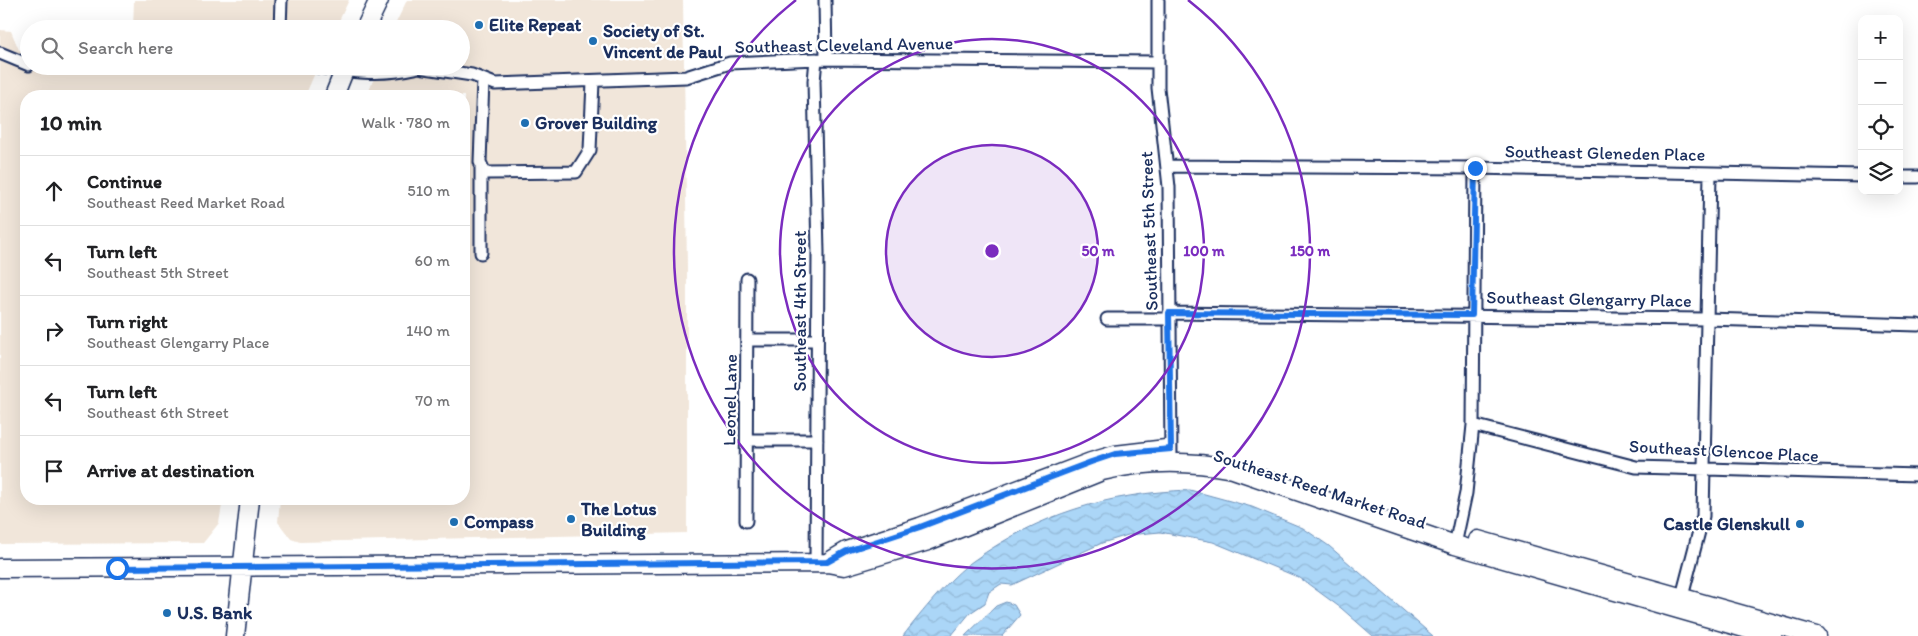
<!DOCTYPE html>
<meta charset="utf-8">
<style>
body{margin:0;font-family:Itim,sans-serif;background:#f2f2f2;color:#202124}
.controls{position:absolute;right:15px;top:15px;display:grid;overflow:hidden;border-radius:10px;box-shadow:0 5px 20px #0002}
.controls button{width:45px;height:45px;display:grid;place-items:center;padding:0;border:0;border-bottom:1px solid #e0e0e0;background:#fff;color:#202124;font:25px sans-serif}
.stop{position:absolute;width:15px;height:15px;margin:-11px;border:4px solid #1a73e8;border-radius:50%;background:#fff}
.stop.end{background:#1a73e8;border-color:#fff;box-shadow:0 1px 5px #0008}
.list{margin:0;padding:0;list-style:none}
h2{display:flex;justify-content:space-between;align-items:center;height:65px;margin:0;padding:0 20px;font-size:21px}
h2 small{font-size:16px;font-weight:400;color:#757577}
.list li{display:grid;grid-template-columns:32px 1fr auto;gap:15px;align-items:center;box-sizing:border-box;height:70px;padding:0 20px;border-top:1px solid #e0e0e0}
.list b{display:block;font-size:19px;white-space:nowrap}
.list p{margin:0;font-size:16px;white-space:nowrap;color:#757577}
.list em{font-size:16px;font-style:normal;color:#757577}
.icon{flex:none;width:28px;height:28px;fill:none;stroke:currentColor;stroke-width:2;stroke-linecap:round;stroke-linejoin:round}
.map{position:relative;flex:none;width:1918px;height:636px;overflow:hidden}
.search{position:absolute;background:#fff;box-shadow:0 5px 20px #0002;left:20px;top:20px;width:450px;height:55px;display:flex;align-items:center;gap:12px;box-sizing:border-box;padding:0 18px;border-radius:28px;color:#757577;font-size:19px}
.panel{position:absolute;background:#fff;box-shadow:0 5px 20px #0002;left:20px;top:90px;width:450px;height:415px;border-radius:20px}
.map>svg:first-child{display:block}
.built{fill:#f1e6da}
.water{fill:url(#water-waves);stroke:#7193ba}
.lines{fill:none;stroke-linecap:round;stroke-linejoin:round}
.street-casing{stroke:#1b2f5e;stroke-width:15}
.primary-casing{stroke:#1b2f5e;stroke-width:21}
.street{stroke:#fff;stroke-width:11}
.primary{stroke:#fff;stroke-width:18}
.route{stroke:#1a73e8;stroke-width:6}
.ring{fill:none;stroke:#7b2cbf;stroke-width:2.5}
.poi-dot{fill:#1f6fb2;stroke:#fff;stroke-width:2}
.labels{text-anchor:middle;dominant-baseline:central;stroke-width:4.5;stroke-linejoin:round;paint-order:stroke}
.poi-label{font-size:18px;font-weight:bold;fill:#1b2f5e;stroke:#fff;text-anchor:start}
.street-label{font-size:18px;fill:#1b2f5e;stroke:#fff}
.centre{fill:#7b2cbf;stroke:#fff;stroke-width:2.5}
.ring-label{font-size:15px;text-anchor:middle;font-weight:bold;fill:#7b2cbf;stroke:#fff;stroke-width:4.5;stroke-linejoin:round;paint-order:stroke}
</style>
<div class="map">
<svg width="1918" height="636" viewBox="0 0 1918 636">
<defs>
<pattern id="water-waves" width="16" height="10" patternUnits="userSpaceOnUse" patternTransform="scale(1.25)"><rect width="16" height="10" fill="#abd6f7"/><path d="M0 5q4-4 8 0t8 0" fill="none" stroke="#93b8d6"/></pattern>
</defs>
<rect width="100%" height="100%" fill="#fff"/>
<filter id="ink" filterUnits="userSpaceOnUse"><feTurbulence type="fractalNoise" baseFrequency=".02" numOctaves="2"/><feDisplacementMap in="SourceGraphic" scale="10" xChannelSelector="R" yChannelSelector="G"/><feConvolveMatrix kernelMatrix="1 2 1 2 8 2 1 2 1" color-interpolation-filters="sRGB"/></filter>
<g filter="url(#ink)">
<path class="built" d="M134,0h215l-14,29h-202z
M407,0h276l4,267v266l-387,9 -9,-3 -13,-17 2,-23h184v-403h-97l12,-30h82v-37h-68z
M0,30l11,1 8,19h10v16h289l-13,30h-279v403h197l-4,24 -16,20 -203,1z"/>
<path class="water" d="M1190,490l62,17 51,21 26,18 104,90h-60l-32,-28 -41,-30 -87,-36 -53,-10 -32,3 -26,8 -90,42 -11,-1 -12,8 -4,11 -15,10 -19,23h-48c18,-23 47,-59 70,-75 66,-47 135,-68 217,-71z
M1006,602l8,3 6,10 -18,21h-37l31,-30z"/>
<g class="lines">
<defs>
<path id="street" d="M825,0l1,59
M1158,0v88l11,99 2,271
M280,29l1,-29
M0,53l29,12
M313,66c35,6 68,10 102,2
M412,66l60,9 23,9 191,-7 44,-14 86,-4 342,3
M483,80l-3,82 5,11 91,-1 14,-22 3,-68
M481,165v88
M1167,166l308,2 387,8
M1899,177h19
M1169,313l537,6 212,6
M1107,319h62
M748,340h69
M1473,425l163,42 282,8
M747,440h70
M746,521l1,-242
M1455,545l11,-52 7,-68 2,-257
M816,564l2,-311 -4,-172 2,-22
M1680,604l23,-88 7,-342"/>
<path id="primary" d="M365,29l14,-29
M334,96l12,-30
M1478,540l339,96
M827,563l20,-12 73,-24 171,-65 24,-7 51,-6
M0,568l827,-5 17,3 84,-25 174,-70c45,-11 86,-11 131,-2l222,76 317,91
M235,636l15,-137"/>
</defs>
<use href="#street" class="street-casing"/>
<use href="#primary" class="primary-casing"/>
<use href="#street" class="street"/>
<use href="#primary" class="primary"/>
</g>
</g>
<g class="lines" filter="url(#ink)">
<path class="route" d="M117,568l710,-6 20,-11 73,-24 171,-65 24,-8 56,-5 -2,-136 303,2 3,-147"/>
</g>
<circle cx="992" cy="251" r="106" fill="#7b2cbf" fill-opacity=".12"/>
<g class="ring">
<circle cx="992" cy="251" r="106"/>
<circle cx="992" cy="251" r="212"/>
<path d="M1188 0A318 318 0 1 1 796 0"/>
</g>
<g class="poi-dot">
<circle cx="479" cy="25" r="5"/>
<circle cx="593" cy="41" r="5"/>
<circle cx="525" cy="123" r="5"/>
<circle cx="571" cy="519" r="5"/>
<circle cx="454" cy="522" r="5"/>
<circle cx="1800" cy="524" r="5"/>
<circle cx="167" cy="613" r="5"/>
</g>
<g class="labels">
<g class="poi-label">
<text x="489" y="25">Elite Repeat</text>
<text x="603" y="31">Society of St.<tspan x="603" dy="21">Vincent de Paul</tspan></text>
<text x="535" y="123">Grover Building</text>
<text x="581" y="509">The Lotus<tspan x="581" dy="21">Building</tspan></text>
<text x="464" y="522">Compass</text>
<text x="1790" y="524" text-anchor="end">Castle Glenskull</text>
<text x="177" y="613">U.S. Bank</text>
</g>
<g class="street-label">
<text transform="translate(844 45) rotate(-1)">Southeast Cleveland Avenue</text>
<text transform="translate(1605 153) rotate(1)">Southeast Gleneden Place</text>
<text transform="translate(1149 231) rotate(-92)">Southeast 5th Street</text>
<text transform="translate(1589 299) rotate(1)">Southeast Glengarry Place</text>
<text transform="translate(800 311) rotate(-90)">Southeast 4th Street</text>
<text transform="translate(730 400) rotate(-89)">Leonel Lane</text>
<text transform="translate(1724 451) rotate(3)">Southeast Glencoe Place</text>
<text transform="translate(1320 489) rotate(18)">Southeast Reed Market Road</text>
</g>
</g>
<circle cx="992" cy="251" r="8" class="centre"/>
<g class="ring-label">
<text x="1098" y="256">50 m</text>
<text x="1204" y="256">100 m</text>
<text x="1310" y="256">150 m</text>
</g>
</svg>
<div class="controls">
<button>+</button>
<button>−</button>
<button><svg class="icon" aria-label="locate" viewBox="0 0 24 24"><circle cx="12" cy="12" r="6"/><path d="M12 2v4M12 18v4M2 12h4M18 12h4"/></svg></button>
<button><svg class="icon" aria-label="layers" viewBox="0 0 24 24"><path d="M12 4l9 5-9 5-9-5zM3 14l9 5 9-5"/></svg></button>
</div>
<div class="stop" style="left:117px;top:568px"></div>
<div class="stop end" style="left:1475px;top:168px"></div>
<div class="search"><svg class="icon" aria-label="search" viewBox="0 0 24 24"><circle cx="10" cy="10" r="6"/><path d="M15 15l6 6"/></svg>Search here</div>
<section class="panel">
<h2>10 min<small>Walk · 780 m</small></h2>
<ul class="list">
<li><svg class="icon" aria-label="ahead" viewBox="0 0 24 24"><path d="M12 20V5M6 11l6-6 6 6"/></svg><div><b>Continue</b><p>Southeast Reed Market Road</p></div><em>510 m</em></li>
<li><svg class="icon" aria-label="left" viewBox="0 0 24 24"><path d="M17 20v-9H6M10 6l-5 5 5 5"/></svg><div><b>Turn left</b><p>Southeast 5th Street</p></div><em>60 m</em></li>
<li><svg class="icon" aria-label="right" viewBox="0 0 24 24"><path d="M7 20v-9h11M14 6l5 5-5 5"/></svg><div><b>Turn right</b><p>Southeast Glengarry Place</p></div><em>140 m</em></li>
<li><svg class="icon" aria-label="left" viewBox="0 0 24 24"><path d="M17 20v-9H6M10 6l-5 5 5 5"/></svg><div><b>Turn left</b><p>Southeast 6th Street</p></div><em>70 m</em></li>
<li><svg class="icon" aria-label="arrive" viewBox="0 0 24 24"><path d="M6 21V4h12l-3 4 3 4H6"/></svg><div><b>Arrive at destination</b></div></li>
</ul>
</section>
</div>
